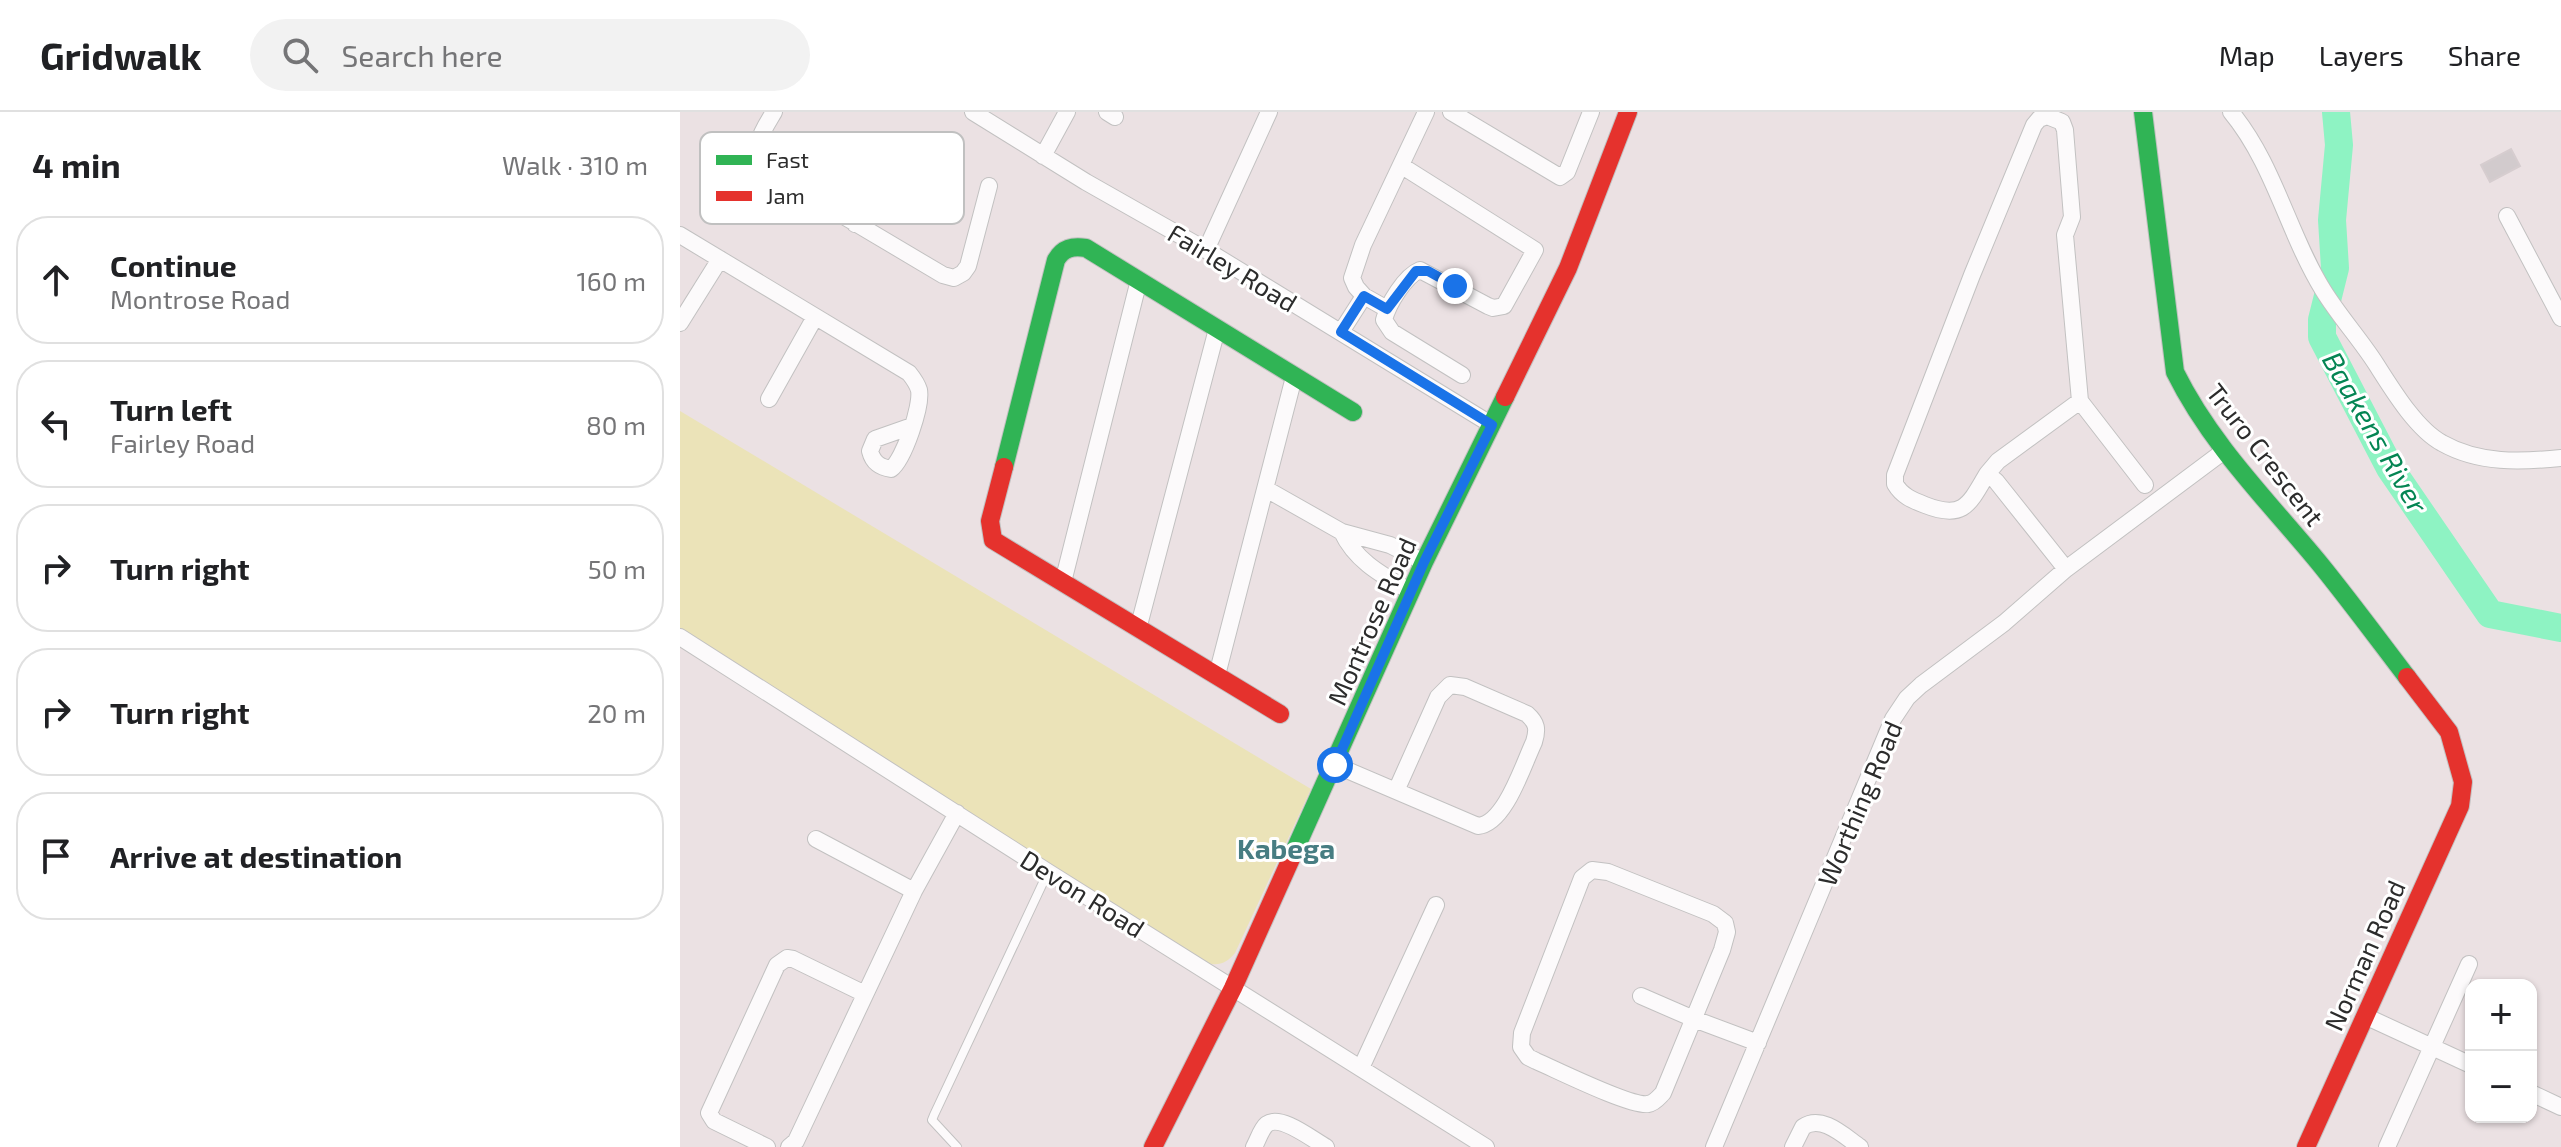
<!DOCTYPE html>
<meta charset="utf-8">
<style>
body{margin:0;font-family:"Exo 2",sans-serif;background:#f2f2f2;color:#202124}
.controls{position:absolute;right:24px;bottom:24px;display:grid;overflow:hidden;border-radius:16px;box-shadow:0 2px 6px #0004}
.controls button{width:72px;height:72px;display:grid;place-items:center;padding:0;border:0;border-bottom:2px solid #e0e0e0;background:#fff;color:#202124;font:40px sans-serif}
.stop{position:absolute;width:24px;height:24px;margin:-18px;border:6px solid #1a73e8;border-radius:50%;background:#fff}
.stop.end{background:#1a73e8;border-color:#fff;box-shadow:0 2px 8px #0008}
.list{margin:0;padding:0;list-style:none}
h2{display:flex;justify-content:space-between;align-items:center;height:104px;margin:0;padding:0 32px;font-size:34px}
h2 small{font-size:26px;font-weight:400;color:#757577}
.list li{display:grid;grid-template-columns:52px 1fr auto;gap:24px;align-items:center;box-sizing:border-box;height:128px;margin:0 16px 16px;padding:0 16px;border:2px solid #e0e0e0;border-radius:32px}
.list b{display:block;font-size:30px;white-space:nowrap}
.list p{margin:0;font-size:26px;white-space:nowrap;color:#757577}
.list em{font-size:26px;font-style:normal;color:#757577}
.icon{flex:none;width:44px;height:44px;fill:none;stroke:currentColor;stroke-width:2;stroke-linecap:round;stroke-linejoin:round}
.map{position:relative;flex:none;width:1881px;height:1035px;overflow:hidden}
header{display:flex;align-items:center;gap:48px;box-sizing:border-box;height:112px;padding:0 40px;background:#fff;border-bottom:2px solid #e0e0e0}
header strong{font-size:38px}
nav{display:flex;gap:44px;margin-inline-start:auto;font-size:28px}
.search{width:560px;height:72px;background:#f2f2f2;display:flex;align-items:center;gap:20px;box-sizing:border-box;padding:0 28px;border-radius:44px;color:#757577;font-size:30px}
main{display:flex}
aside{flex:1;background:#fff}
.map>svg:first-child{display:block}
.green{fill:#ebe3b8}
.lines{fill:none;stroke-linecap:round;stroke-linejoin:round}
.river{stroke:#8ef3c3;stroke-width:28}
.building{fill:#d2cbcd;stroke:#d6cdcf;stroke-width:2}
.lane-casing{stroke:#c2c1c1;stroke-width:10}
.street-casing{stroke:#c2c1c1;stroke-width:18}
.fast-casing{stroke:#c2c1c1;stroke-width:20}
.jam-casing{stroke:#c2c1c1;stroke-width:20}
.lane{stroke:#fcfafb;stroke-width:8}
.street{stroke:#fcfafb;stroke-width:16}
.fast{stroke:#30b455;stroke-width:18}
.jam{stroke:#e5322d;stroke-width:18}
.route{stroke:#1a73e8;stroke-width:10}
.labels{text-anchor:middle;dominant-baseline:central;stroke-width:6;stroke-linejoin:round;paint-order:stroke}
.street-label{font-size:26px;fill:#2c2c2c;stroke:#fff}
.water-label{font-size:28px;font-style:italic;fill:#048553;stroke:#fff}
.neighbourhood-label{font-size:28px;font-weight:bold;fill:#477d82;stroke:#fff}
.key{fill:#fff;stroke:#c0c0c0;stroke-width:2}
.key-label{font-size:22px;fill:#2c2c2c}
</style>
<header>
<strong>Gridwalk</strong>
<div class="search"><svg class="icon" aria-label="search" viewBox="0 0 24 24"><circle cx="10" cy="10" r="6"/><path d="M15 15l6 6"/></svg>Search here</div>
<nav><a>Map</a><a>Layers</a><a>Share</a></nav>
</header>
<main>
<aside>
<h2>4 min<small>Walk · 310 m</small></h2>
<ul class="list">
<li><svg class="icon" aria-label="ahead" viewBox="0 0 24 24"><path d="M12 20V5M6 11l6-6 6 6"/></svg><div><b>Continue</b><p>Montrose Road</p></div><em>160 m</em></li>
<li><svg class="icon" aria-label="left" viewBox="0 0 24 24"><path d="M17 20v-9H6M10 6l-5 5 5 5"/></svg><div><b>Turn left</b><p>Fairley Road</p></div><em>80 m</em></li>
<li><svg class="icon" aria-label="right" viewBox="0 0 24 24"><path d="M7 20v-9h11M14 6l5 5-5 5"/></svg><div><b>Turn right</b></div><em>50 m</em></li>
<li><svg class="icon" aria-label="right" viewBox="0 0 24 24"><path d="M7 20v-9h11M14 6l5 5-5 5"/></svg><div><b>Turn right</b></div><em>20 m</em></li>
<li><svg class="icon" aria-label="arrive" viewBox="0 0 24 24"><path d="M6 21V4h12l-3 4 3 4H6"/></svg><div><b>Arrive at destination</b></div></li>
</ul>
</aside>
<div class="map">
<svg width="1881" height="1035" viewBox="0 0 1881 1035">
<rect width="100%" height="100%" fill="#ebe1e3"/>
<path class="green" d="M0,299l631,378 -76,164c-10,12 -19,14 -34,8l-521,-331z"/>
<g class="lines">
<path class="river" d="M1656,0l3,33 -7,75 3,48 -13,52v17l68,131 100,146 71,14"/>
</g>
<path class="building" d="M1831,37l9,17 -30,16 -9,-17z"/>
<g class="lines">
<defs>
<path id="lane" d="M277,1035l-25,-27 2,-5 114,-243"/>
<path id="street" d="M94,0c-12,20 -25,37 -8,58l177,105 11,3 9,-5 5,-7 21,-80
M293,0l113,70 120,68 286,175
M427,0l8,5
M771,0l109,65 7,-5 24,-60
M1551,0c43,52 57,121 92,178 16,26 37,49 53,74 16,25 40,65 66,79 37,21 79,19 119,15
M363,44l24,-44
M722,54l133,84 -31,56 -11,2 -5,-2 -68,-36c-15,6 -32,34 -36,50l8,12 70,43
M1827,104l54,102
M175,112l24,-58
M0,123l229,138c4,5 8,10 10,17 3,16 -15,69 -28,79 -11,-2 -18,-6 -21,-18l5,-12 37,-13
M526,138l63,-138
M707,197l-23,-13 -8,-9 -4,-9 11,-33 63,-133
M0,211l40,-64
M661,220l23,-36
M89,287l46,-82
M1307,362c-18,31 -24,46 -62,31 -13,-5 -23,-9 -30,-21v-9l77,-200 62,-150 5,-6 8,-3 15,6 3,8 7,87 -7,18 15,166 65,84
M586,377l76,43 48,13 34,17
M662,420c14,30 42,44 69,60
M1386,457l-70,-88 -9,-7 11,-13 82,-60
M383,470l76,-302
M458,517l79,-300
M0,525l368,235 438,275
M537,563l77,-298
M655,653l143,61c27,-2 45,-61 56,-84 4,-13 3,-19 -7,-28l-62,-27 -15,-2 -12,12 -42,94
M136,727l98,52
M912,758l16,2 105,42 12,9 2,9 -5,18 -59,143c-4,4 -8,10 -15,11 -17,3 -91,-34 -112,-43l-8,-4 -7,-10 1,-14 60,-155z
M961,884l53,23 64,24
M1685,904l106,49
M681,956l75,-163
M1851,981l30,14
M87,1035l-53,-26 -5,-8 68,-148 10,-7 6,1 72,35
M109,1035l7,-6 118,-250 43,-78
M574,1035c4,-7 7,-18 13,-23 14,-10 46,16 59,23
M1034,1035l179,-428 14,-21 14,-13 83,-62 62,-54 158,-118
M1113,1035l10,-20c19,-13 41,9 57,20
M1707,1035l82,-183"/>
<path id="fast" d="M1463,0l32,260c36,73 94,130 145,192 30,37 58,75 87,113
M324,355l52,-207c7,-12 16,-14 30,-12l267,164
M614,740l130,-290 81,-165"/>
<path id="jam" d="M825,285l63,-129 60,-156
M324,355l-14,54 3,19 287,174
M473,1035l80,-159 61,-136
M1626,1035l154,-341 3,-24 -14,-50 -42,-55"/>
</defs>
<use href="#lane" class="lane-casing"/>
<use href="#street" class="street-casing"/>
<use href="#fast" class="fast-casing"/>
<use href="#jam" class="jam-casing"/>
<use href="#lane" class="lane"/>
<use href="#street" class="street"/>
<use href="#fast" class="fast"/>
<use href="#jam" class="jam"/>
</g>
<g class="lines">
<path class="route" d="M655,653l89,-203 68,-137 -151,-93 23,-36 23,13 29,-38h12l27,15"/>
</g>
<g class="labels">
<g class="street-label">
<text transform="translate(553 155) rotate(31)">Fairley Road</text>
<text transform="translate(1586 342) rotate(52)">Truro Crescent</text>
<text transform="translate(691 509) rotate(-66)">Montrose Road</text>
<text transform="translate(1179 691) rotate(-67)">Worthing Road</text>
<text transform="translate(403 781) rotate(32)">Devon Road</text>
<text transform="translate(1684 843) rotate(-66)">Norman Road</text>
</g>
<g class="water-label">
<text transform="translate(1696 320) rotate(60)">Baakens River</text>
</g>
<g class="neighbourhood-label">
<text x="606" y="736">Kabega</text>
</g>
</g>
<rect x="20" y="20" width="264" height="92" rx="12" class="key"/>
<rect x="36" y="43" width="36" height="10" fill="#30b455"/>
<rect x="36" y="79" width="36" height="10" fill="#e5322d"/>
<g class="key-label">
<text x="86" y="56">Fast</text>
<text x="86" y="92">Jam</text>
</g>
</svg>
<div class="controls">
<button>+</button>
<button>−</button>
</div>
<div class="stop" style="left:655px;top:653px"></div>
<div class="stop end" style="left:775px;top:174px"></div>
</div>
</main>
